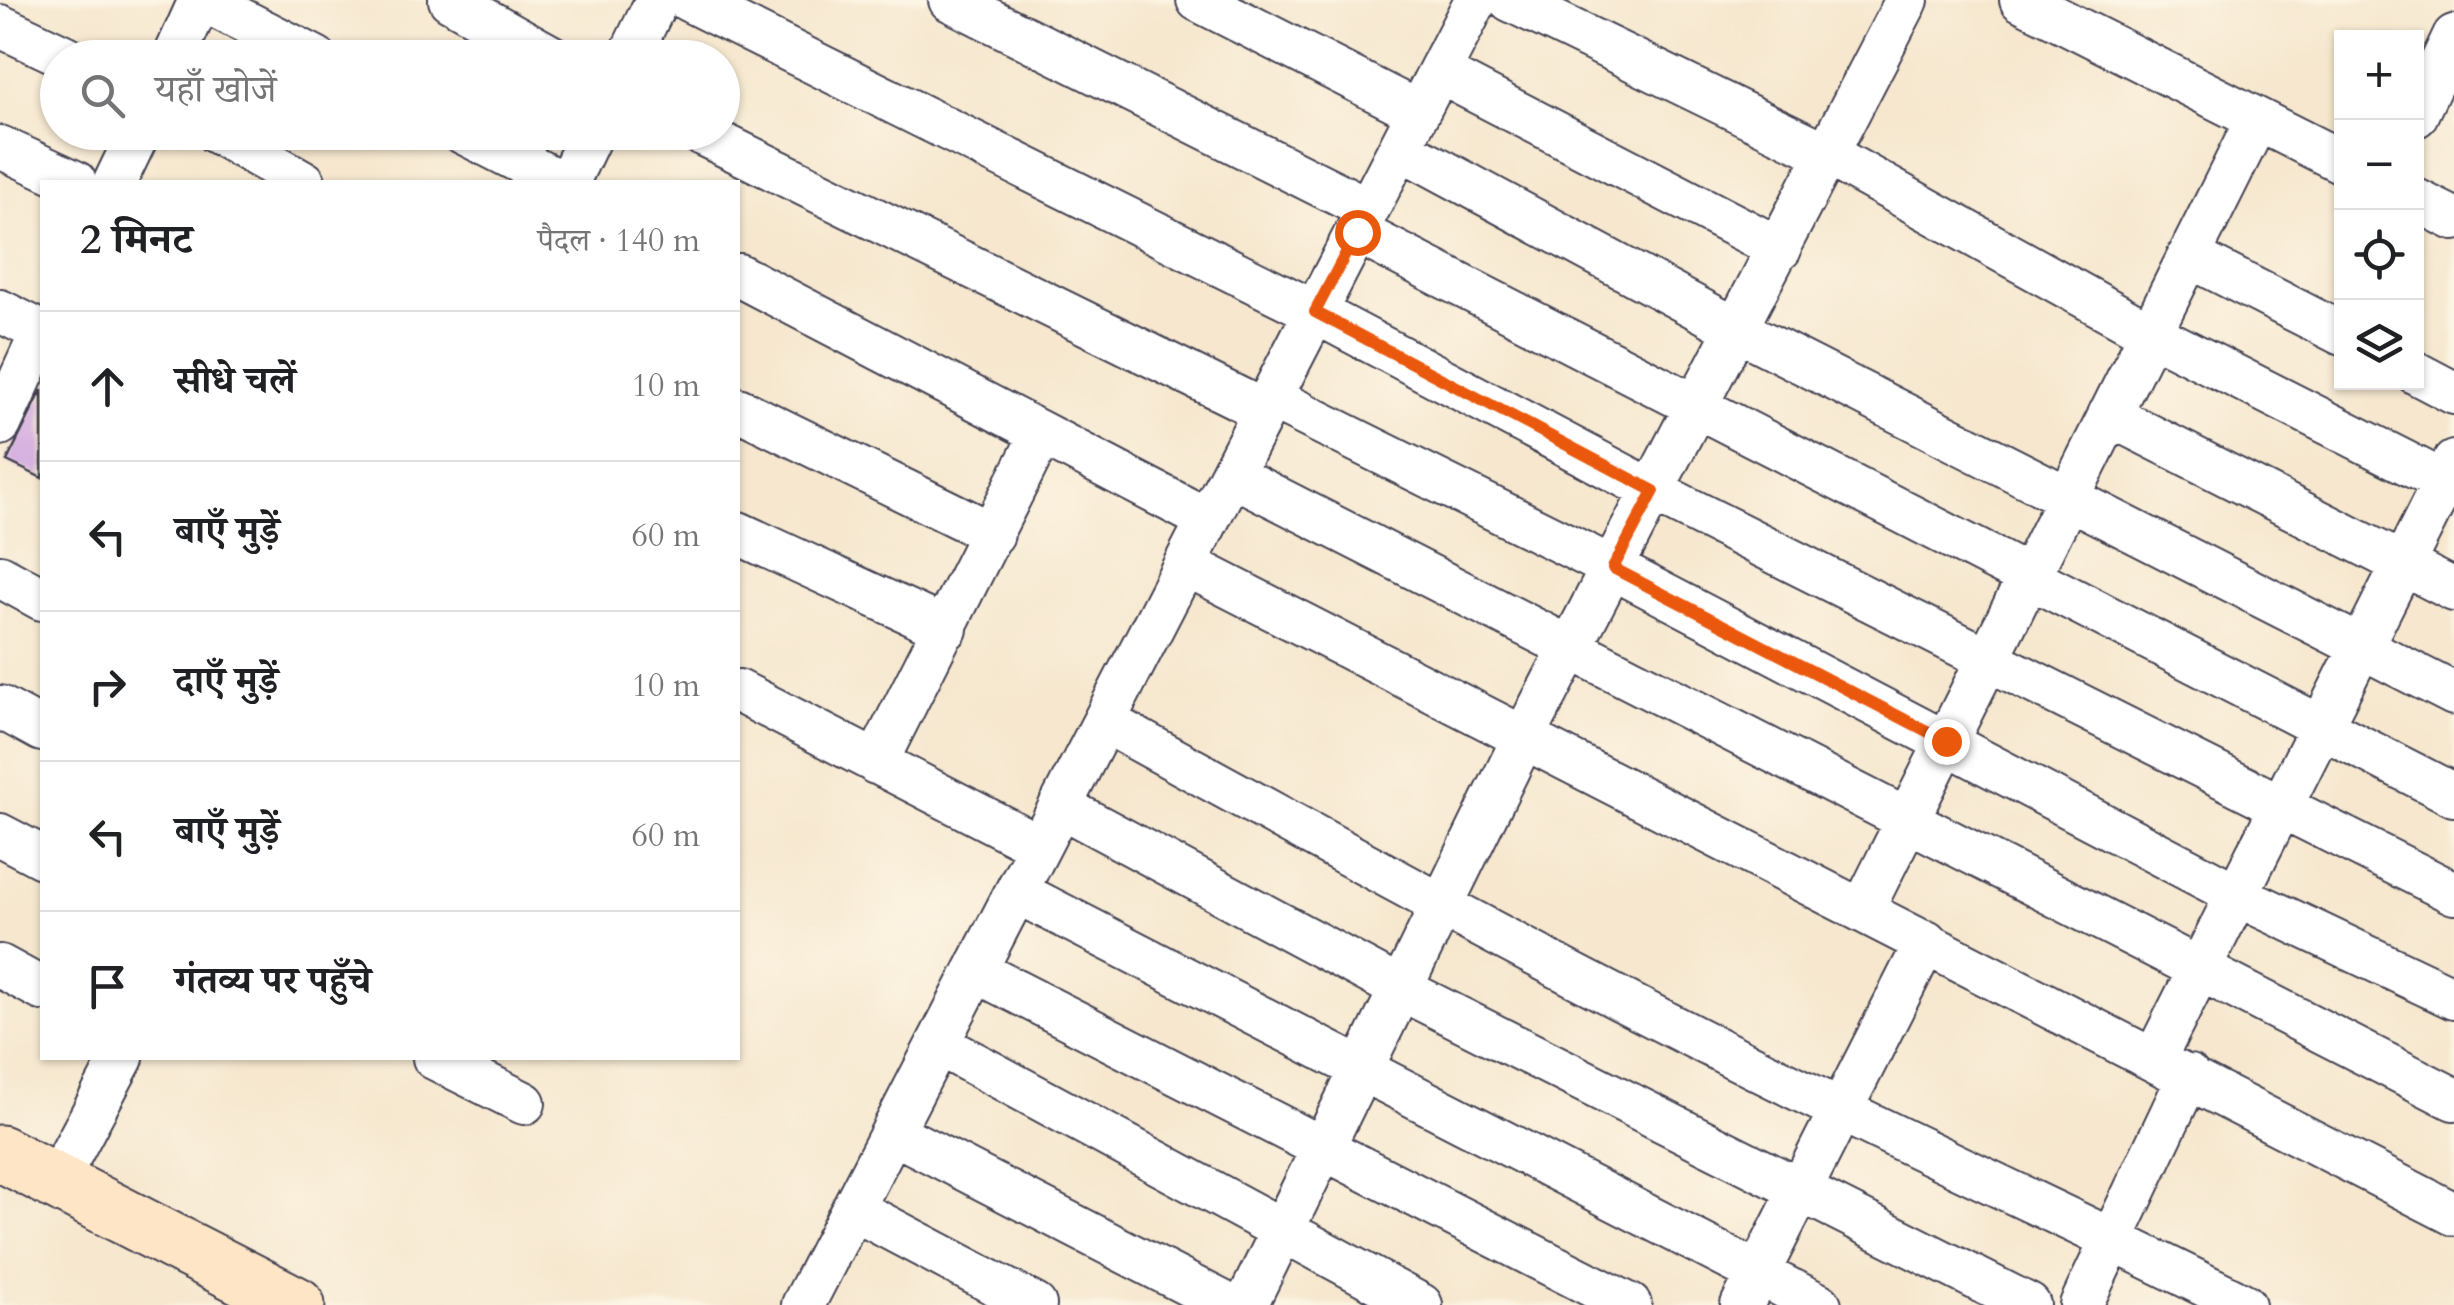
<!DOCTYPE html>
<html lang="hi">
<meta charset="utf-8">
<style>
body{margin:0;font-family:Cardo,"Noto Serif Devanagari",serif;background:#f6f6f6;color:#202124}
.controls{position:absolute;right:30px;top:30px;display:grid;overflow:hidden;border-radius:0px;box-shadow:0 2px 8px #0004}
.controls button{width:90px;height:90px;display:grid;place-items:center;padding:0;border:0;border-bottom:2px solid #e0e0e0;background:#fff;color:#202124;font:50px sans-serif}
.stop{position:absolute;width:30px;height:30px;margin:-22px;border:8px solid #ea580c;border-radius:50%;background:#fff}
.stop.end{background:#ea580c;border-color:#fff;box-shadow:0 2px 10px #0008}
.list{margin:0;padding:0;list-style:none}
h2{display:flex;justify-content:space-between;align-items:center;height:130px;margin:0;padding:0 40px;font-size:42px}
h2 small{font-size:32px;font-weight:400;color:#757577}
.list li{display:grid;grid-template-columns:65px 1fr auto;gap:30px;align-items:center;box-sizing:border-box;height:150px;padding:0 40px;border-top:2px solid #e0e0e0}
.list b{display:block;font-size:38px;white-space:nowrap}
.list em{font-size:32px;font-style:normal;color:#757577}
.icon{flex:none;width:55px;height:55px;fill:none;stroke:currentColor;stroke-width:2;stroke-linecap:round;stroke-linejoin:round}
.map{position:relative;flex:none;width:2454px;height:1305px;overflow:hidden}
.search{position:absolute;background:#fff;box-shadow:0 2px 8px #0004;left:40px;top:40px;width:700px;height:110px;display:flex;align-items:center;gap:25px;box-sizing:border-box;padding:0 35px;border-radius:55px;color:#757577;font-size:38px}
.panel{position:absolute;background:#fff;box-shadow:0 2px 8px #0004;left:40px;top:180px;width:700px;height:880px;border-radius:0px}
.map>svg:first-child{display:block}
.building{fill:#ca9cdf}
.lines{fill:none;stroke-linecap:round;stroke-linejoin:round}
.street-casing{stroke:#424051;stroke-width:46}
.secondary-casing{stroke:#424051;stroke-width:59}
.street{stroke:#fff;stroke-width:42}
.secondary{stroke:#fee5c5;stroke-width:55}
.route{stroke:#ea580c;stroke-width:12}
</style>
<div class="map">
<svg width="2454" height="1305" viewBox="0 0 2454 1305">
<rect width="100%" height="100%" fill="#fcf5e5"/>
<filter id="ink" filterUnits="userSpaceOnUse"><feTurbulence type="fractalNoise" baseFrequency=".01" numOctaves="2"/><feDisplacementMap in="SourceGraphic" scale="20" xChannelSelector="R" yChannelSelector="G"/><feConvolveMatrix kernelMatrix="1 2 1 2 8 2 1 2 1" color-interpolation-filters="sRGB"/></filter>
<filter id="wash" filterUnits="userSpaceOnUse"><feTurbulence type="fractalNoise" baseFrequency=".0048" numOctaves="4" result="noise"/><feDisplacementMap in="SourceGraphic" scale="40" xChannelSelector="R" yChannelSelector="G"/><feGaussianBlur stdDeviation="2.25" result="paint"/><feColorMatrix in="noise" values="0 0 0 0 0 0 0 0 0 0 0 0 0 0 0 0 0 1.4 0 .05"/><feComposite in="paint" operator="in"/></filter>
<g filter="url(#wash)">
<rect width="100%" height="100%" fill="#f6e7ce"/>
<g id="blocks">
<path class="building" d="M42,390v88l-35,-17z"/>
</g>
</g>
<g filter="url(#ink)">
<use href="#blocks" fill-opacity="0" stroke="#424051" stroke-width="2.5"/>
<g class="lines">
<defs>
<path id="street" d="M203,0l113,58
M450,0l104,58
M688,0l627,312 338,179 801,402
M950,0l418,209
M1198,0l220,112
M1510,0l319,155 321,178 304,154
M2021,0l321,162
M0,26l68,32
M174,58l26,-58
M629,58l28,-58
M1439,72l341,177
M2416,116l38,-80
M216,132l88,50
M462,132l98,50
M698,132l566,279
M0,147l75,35
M1400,148l338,182 716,364
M115,182l24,-50
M568,182l24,-50
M2416,200l38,19
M1357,232l1097,563
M2189,256l153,78
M738,275l470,245
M0,311l42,21 -42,92
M2416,373l38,20
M1271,398l342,170 626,328 215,102
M738,409l255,125
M2109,415l345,175
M1232,475l1222,624
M738,533l208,96
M1185,564l1269,650
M0,576l42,23
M738,691l301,155
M0,707l42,23
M1104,721c244,134 487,268 737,389 134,66 270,127 403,195
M876,763l165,-328
M1060,806l341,183 628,316
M0,835l42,22
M1017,892l803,413
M1863,909l394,-789
M0,966l42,23
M976,971l654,334
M938,1044l483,261
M434,1058l90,45
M2155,1058l299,-596
M892,1132l336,173
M56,1182l66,-124
M853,1209l182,96
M803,1305l673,-1305
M1246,1305l278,-568 383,-737
M1742,1305l184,-363
M2081,1305l108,-229"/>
<path id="secondary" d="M0,1153l297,152"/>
</defs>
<use href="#street" class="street-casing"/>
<use href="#secondary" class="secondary-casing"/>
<use href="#street" class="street"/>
<use href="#secondary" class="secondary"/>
</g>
</g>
<g class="lines" filter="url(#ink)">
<path class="route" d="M1357,232l-42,80 339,179 -41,77 333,173"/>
</g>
</svg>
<div class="controls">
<button>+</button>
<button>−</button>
<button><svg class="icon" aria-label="locate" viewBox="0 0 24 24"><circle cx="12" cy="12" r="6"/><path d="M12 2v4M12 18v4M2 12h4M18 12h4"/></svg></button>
<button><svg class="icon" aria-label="layers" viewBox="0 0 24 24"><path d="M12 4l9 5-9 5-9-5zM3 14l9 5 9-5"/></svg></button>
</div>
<div class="stop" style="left:1357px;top:232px"></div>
<div class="stop end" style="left:1946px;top:741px"></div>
<div class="search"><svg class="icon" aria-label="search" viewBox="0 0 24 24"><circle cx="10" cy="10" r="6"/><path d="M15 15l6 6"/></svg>यहाँ खोजें</div>
<section class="panel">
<h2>2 मिनट<small>पैदल · 140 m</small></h2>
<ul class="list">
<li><svg class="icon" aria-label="ahead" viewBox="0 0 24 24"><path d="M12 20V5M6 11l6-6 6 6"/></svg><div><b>सीधे चलें</b></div><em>10 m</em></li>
<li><svg class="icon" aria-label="left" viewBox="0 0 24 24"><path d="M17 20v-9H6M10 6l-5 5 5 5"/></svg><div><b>बाएँ मुड़ें</b></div><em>60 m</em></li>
<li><svg class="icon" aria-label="right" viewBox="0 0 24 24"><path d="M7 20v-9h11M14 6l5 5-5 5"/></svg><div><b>दाएँ मुड़ें</b></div><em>10 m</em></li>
<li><svg class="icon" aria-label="left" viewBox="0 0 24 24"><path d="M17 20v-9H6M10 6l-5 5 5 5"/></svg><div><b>बाएँ मुड़ें</b></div><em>60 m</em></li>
<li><svg class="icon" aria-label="arrive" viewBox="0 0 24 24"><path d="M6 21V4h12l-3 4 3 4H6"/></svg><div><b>गंतव्य पर पहुँचे</b></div></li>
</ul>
</section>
</div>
